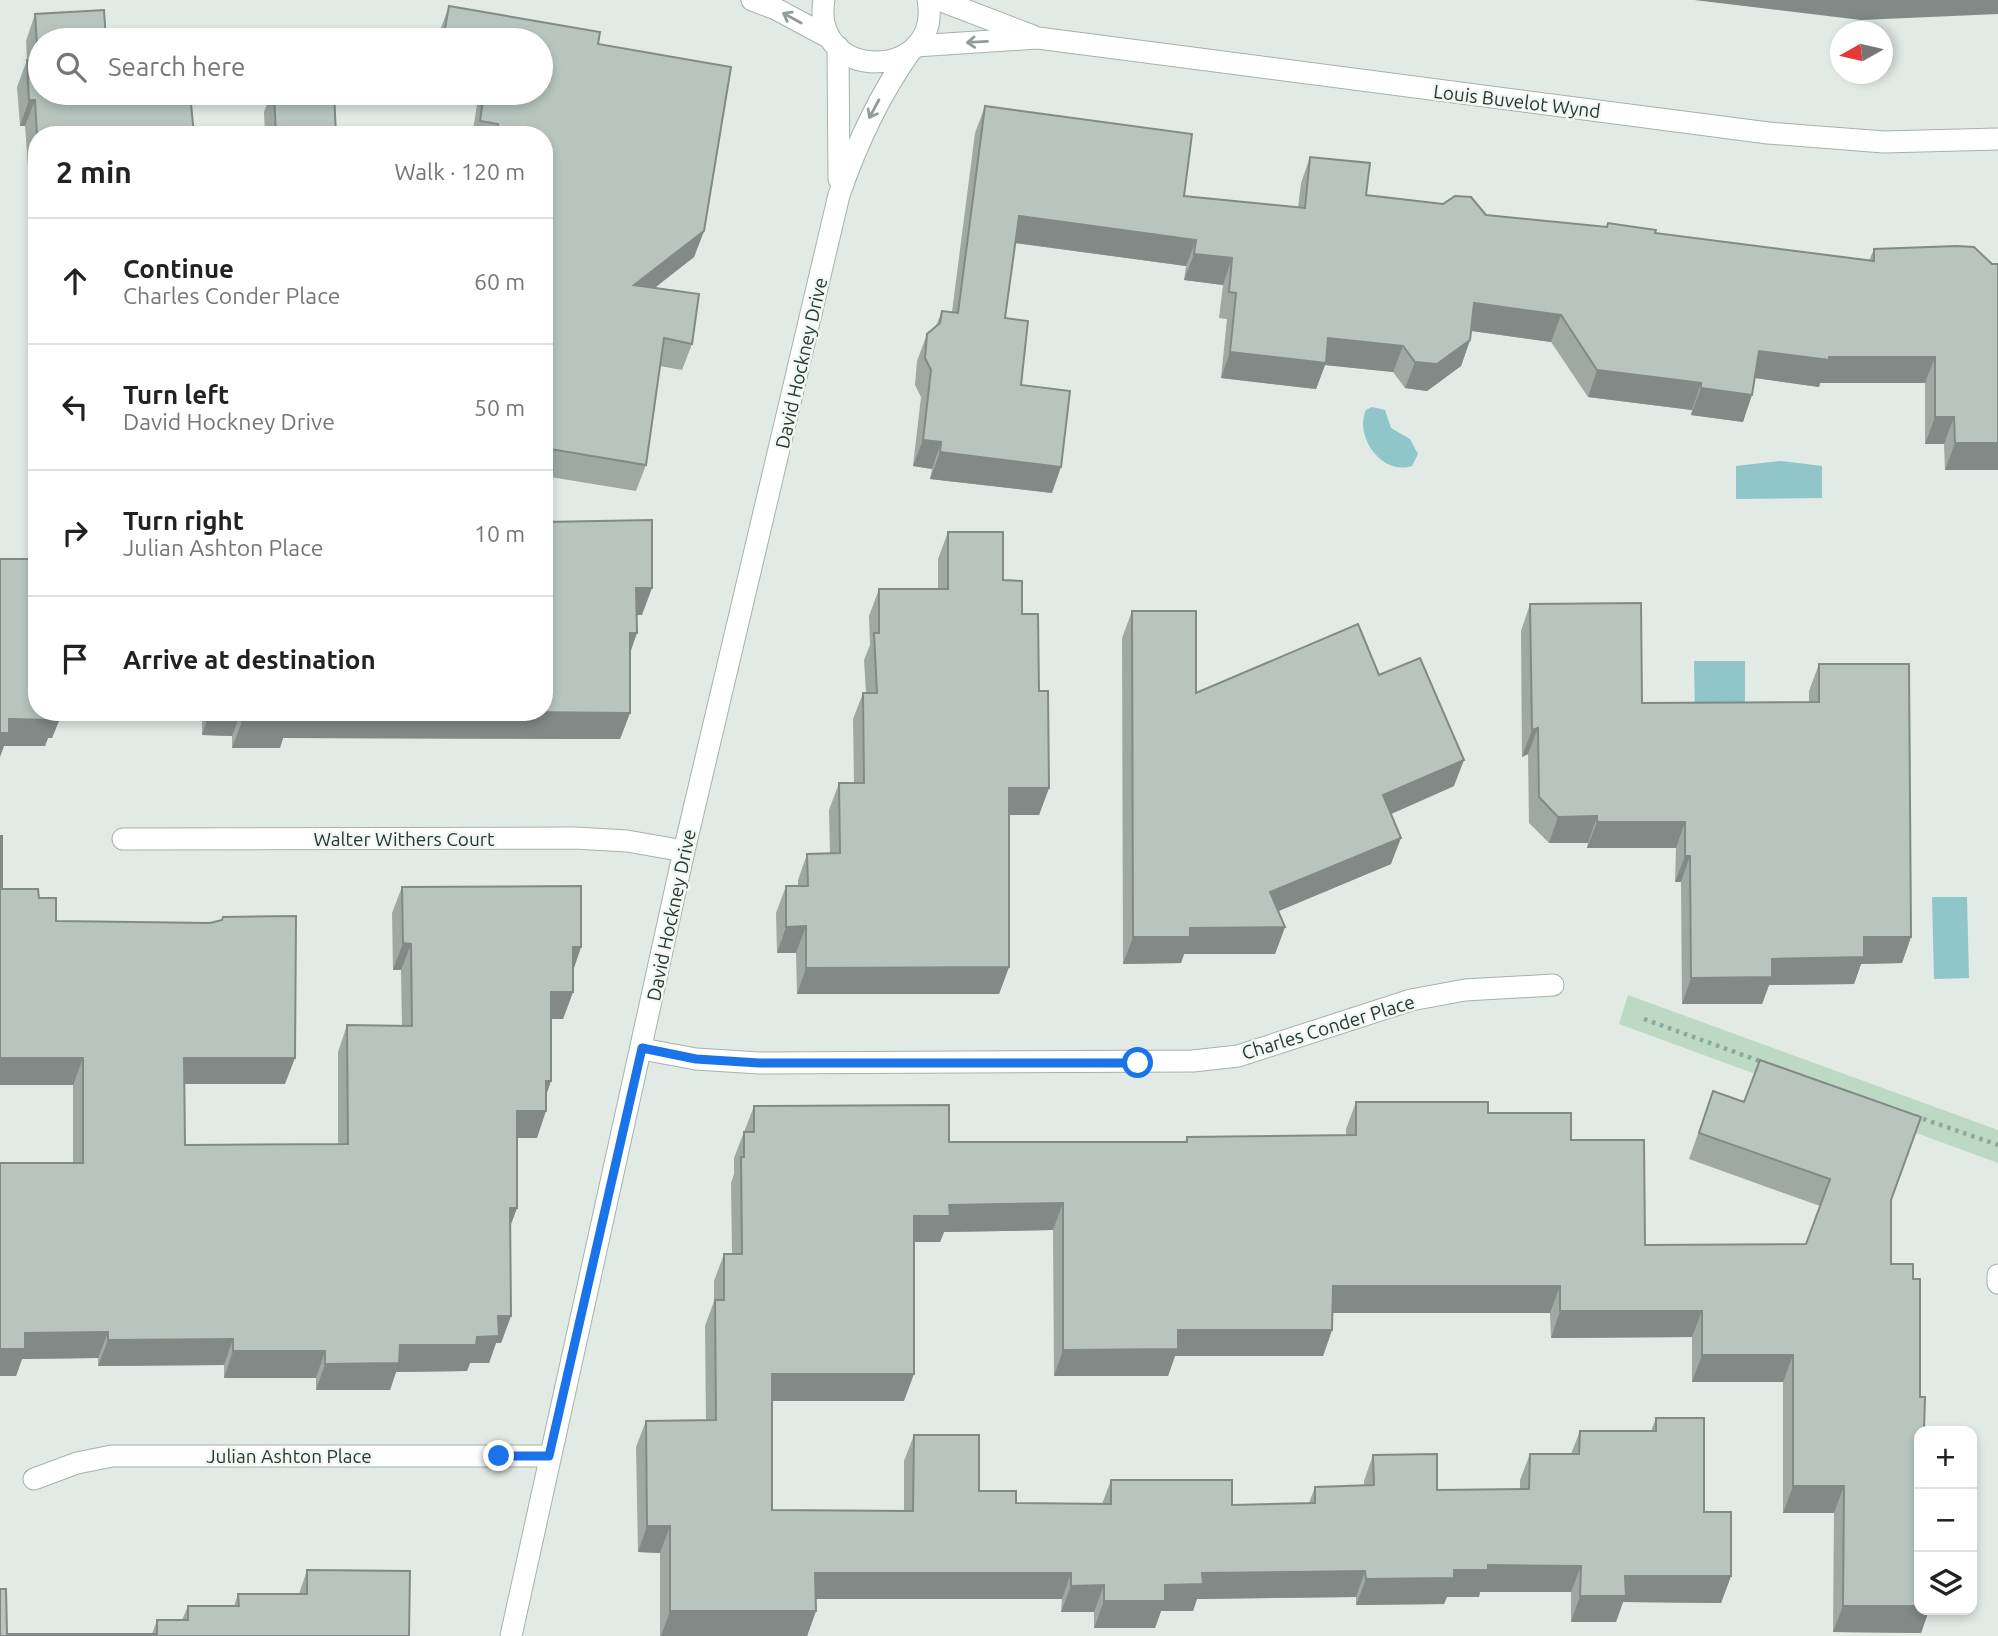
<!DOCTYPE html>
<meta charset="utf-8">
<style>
body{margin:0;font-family:Ubuntu,sans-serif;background:#f2f2f2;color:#222}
.controls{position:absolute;right:21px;bottom:21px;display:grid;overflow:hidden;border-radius:14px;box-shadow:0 4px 10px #0003}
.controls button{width:63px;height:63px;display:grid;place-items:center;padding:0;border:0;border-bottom:2px solid #e0e0e0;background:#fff;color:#222;font:35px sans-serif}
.compass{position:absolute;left:1830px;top:21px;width:63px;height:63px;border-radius:50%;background:#fff;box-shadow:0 4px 10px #0003;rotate:262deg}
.stop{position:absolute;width:21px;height:21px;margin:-16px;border:5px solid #1a73e8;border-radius:50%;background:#fff}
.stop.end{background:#1a73e8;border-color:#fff;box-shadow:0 2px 7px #0008}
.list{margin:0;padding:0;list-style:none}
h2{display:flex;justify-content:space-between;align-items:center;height:91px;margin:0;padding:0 28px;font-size:30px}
h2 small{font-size:23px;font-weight:400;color:#767676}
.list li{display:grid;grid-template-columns:46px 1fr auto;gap:21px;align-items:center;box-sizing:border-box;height:126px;padding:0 28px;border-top:2px solid #e0e0e0}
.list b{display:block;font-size:26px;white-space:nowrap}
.list p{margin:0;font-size:23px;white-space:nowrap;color:#767676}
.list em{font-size:23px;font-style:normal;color:#767676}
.icon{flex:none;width:38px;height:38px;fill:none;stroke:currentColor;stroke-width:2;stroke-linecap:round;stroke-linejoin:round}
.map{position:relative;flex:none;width:1998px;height:1636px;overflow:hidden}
.search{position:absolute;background:#fff;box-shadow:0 4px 10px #0003;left:28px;top:28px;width:525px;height:77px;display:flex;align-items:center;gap:18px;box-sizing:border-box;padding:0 24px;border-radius:38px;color:#767676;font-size:26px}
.panel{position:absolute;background:#fff;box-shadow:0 4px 10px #0003;left:28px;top:126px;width:525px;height:595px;border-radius:28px}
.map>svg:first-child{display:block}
.green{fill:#bdd9c3}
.water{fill:#90c5c9}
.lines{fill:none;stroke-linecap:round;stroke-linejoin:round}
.minor-casing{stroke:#a5b1ac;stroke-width:23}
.path{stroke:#86aa9c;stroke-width:4.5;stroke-dasharray:3.5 5;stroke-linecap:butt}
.minor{stroke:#fff;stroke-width:21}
.wall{fill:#9ea9a4}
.shaded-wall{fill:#818a86}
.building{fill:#b8c5bf;stroke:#818a86;stroke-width:2}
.oneway{stroke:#929c98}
.route{stroke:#1a73e8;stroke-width:9}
.labels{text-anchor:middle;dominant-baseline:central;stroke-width:5;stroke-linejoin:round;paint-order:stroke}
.street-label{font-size:19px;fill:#243932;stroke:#f2f7f4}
</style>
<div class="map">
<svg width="1998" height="1636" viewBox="0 0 1998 1636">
<rect width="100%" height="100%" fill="#e2eae6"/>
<path class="green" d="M1628,995l370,135v33l-379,-139z"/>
<path class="water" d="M1372,407l13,3 6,18 19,11 8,15 -6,12c-30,10 -58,-29 -46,-56z
M1781,461l41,5v32l-86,1v-33z
M1694,661h51v56h-50z
M1932,897h35l2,81 -35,1z"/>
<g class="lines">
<defs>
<path id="minor" d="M752,0l24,9 54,29
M824,0c-14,83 119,82 104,0
M939,0l94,36
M916,46l122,-8 730,95 116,9 114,-3
M838,47l1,132
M123,839l452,-1 52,3 57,10
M642,1049l54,10 63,4 434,-2 45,-5 173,-56 54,-10 88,-5
M1998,1275v8
M34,1479l43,-16 35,-7h437
M511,1636l173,-785 155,-656c18,-52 39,-98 71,-143"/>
</defs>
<use href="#minor" class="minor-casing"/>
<path class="path" d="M1644,1019l121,44
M1915,1116l83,29"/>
<use href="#minor" class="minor"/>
</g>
<path class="wall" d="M449,6l149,38 106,187 -10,26 -40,31 38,56 -10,26 -22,-4 -14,99 -10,26 -92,-15v-341h-72l5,-30 -49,-8 1,-4h112v-53h-103l1,-7z
M35,14l5,26 154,95h-157v44l-8,1 -4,-54h-5l-3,-39 10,-27 -1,-19z
M271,93h63l2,42h-71l-1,-23z
M985,106l199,90 114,12 3,-25 9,-26 56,38 120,20 120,12 2,-4 47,10 214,28 5,-12 124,15v206h-53l-1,-26h-19v-61h-105l-1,4 -64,-9 -12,44 -52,-7 1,-5 -104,-13 -37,-55 -80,-11 -1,9 -9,26 -34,25 -22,-3 -12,-16 -68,-7 -9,24 -95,-11 6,-59 -8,-1 4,-33 -39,-5 2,-14 -171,-23 -10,75 16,67 31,108 -122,-14 2,-10 -19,-3 8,-69 -6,-12 2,-24 10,-27 9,-8 6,-15 10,1 23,-179z
M544,522l98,93h-5l-7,38v60l-10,26 -337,-1 -3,10h-48v-12l-30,-1v-17h-142l-8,20h-4l-3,8h-41l-4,-187 37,153h507z
M948,532l55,48 19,34 17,77 10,97 -10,27h-30v152l-10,27h-202l-1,-41h-19l-1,-40 10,-27h12v-6l9,-26h23l-1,-44 10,-27h15l-1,-64 10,-26h3l-2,-33 6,-15 -1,-29 10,-27h59v-30z
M1530,604l112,99 167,-1v-11l10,-27 92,273 -9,26 -41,1 -7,20 -85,1 -7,19h-80l-1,-122h-6l1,-34h-89l1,-5h-39l-20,-20 -1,-69 -6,3 -1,-126z
M1132,611l64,82 183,-18 75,111 -63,28v50l-113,47 7,16 -10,27h-91l-3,9 -58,1 -1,-326z
M402,887l179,60 -8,23v22l-10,27h-12l-5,76 -9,43h-20v70l-7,18 1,90 -10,27h-5l-7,20h-19l-3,8 -71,1 -6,18h-74v-12h-92v-13l-126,1v-8l-76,1 -6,17h-16v-213h73v-78l-71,-196 37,9 17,23 229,163h-101l1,61 153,-1v-92l9,-27h55l-1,-55h-8l-1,-57z
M1713,1091l178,109v64l28,346h10l-8,23 -88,-1 1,-119h-51v-131h-91v-45l-141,1 -1,-25h-217l-1,17 -9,26h-148l-7,20h-114l-1,-146 -109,2 -4,10h-26l-10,159h-132v109l132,1v-50l10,-26 65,56 37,12 86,1 9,-24 121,25 77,-2 6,-16 49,-1v-5l9,-26 64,35 83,-1v-9l10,-26h41l9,-23h71l5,-13 48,94 27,64 -10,27 -98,-1 -7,20h-45v-30h-91l-1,5h-32l-3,7 -88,1v-8l-159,2 -4,12h-32l-6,17h-61v-16h-33l1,-13h-246v12l-9,25h-147v-83l-22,-1 -2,-105 10,-26 60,-1 -1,-94 9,-25v-20l10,-27h8l-1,-71 3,-9v-16l20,-52 195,36h236l2,-5 159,-2v-6l10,-27 132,11 83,27 74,105 161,-1 14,-38 -131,-47z
M307,1570l102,66 -402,-2h145l5,-14h25l6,-14h46l4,-12h61z"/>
<path class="shaded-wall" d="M1694,0h304v14l-137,6z
M29,100h6l-10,26h-5z
M37,158v21l-8,1z
M1019,216l177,24 -10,26 -177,-24z
M704,231l-10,26 -70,55 10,-27z
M1194,254l38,4 -9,27 -39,-5z
M1474,303l87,12 -10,27 -86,-12z
M1328,338l75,8 -10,26 -68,-7 -9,24 -95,-11 9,-26z
M1470,340l-9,26 -34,25 -22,-3 10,-26z
M1759,351l176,6 -10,26h-105l-1,4 -70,-10z
M1597,370l104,13 -9,27 -104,-13z
M1701,388l51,7 -9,27 -52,-7z
M1935,417h19l-10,27h-19z
M923,440l18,2 -9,27 -19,-3z
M1955,443h43v27h-53z
M940,452l121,15 -9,26 -122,-14z
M636,588h16l-10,27h-15z
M630,633h7l-9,26z
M53,712h151l-2,6h-142l-8,20h-4l-3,8h-41l-4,11v-24l9,-14z
M210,712h31l-9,24 -30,-1z
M289,712l341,1 -10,26 -337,-1 -3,10h-48l10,-26z
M1538,728l-10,26 -6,3 10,-27z
M1464,760l-10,26 -81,36 10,-27z
M1009,788h40l-10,27h-40z
M1597,816l-9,27h-39l9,-26z
M1597,822h88l-9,26h-89z
M1401,838l-10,26 -131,55 10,-27z
M1685,856h5l-9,26h-6z
M806,926l-10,27h-19l9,-26z
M1285,927l-10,27h-91l-3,9 -58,1 10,-27 57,-9z
M1864,937h47l-9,26 -41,1 -7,20 -85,1 -7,19h-80l9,-26z
M403,943l8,1 -10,26h-8z
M573,947h8l-9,27z
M1009,967l-10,27h-202l9,-26z
M551,992h22l-10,27h-21z
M0,1058h83l-10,27h-73z
M184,1058h111l-10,26h-111z
M546,1081h5l-9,27z
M517,1111h29l-9,27h-30z
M1063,1203l-10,27 -109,2 -4,10h-36l10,-26 35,-11z
M510,1208h7l-10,27z
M1333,1286h227l-10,27h-227z
M1560,1311h142l-10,26 -141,1z
M498,1316h13l-10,27h-5l-7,20h-19l-3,8 -71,1 -6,18h-74l9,-26 75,-19 77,-8z
M1178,1330h154l-9,26h-148l-7,20h-114l9,-26z
M108,1332l-10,26 -76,1 -6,17h-16v-27l25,-16z
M233,1339l-9,26 -126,1 10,-26z
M233,1351h92l-9,27h-92z
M1702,1355h91l-10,27h-91z
M772,1374h142l-10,27h-141z
M1793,1486h51l-10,27h-51z
M647,1526h23l-10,27 -22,-1z
M1488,1565l93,1 -10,26h-91l-1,5h-32l-3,7 -88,1 10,-26 88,-9z
M1365,1571l-9,26 -159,2 -4,12h-32l-6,17h-61l10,-27 61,-16 37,-12z
M815,1573h256l-9,26h-256z
M1625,1576h106l-10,27 -98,-1 -7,20h-45l9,-26z
M1104,1585l-10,27h-33l10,-26z
M1843,1606h76v4h10l-8,23 -88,-1z
M670,1611h146l-9,25h-146z"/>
<path class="building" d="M449,6l151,26 -2,12 133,23 -27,164 -70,54 65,9 -7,50 -28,-6 -18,127 -102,-17v-313h-47l1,-11 -18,-3 4,-28h57v-53h-98z
M104,10l2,30h-66v53h150l4,42h-157l-2,-35h-6l-2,-40 11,-1 -3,-45z
M274,93h60l2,42h-60z
M985,106l207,28 -8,62 121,12 5,-51 60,6 -4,32 77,9 12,-8 16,1 15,18 121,12 1,-4 48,7 -1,3 219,28v-12l83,-3 17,1 18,17h6v179h-43l-1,-26h-19v-60h-106v3l-70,-9 -7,44 -51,-7v-5l-104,-13 -36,-55 -87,-12 -4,37 -33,24 -22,-2 -12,-16 -75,-8 -2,25 -96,-11 6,-59 -7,-1 3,-34 -38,-4 2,-14 -177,-24 -14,102 23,3 -7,64 49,6 -9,76 -121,-15 1,-10 -18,-2 8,-70 -6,-12 2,-24 13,-11 2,-12 16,2z
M652,520v68h-16l1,45h-7v80l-111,-1h25v-190z
M948,532h55v48l19,1v33h16l1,77h9l1,97h-40v179l-203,1v-42l-20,1v-41h22l-1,-32 33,-1 -1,-70h25l-1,-90h14l-3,-60h5v-44h69z
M0,559h37v153h17v8l-45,-1v14h-9z
M1641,603l1,100 177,-1v-38h90l2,273h-47v20l-92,2v18l-81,1 -1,-122h-5v-34h-88v-6l-39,1 -19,-20 -1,-69 -6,2 -2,-126z
M1132,611h64v82l162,-69 21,51 41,-17 44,102 -81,35 18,43 -131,54 15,35 -95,1v9h-57z
M242,712h47v10h-47z
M0,836h2v53h36l1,9h17v23l154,2 12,-3 1,-3 73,-1 -1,142h-111l1,87 163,-1 -1,-119 65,1 -1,-82 -8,-1 -1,-56 179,-1v61h-8v45h-22v89h-5v30h-29v97h-7l1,108h-13l1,20 -22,1 -1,8h-76l-1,18 -74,1v-13h-92v-12l-125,1v-8l-83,1v16h-25v-186h83v-105h-83z
M1760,1060l161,57 -30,83v64h22v15h7v118h5l-1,34h-5v175h-76l1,-120h-51v-131h-91v-44h-142v-25h-227l-1,44h-154v19l-115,1v-147l-114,2 1,11h-36v158h-142v136l141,1 1,-76h65v56h37v12l95,1v-24h121v25l83,-2v-16l59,-2 -1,-30 64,-1v36l92,-1 1,-35h49l1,-23h76v-13h48v94h27v64h-106l1,20h-46l1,-30 -93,-1v5h-34v8l-88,1 -1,-8 -163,2 1,11 -38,1v16h-61v-16l-33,1v-13h-256l1,38h-146v-85h-23l-1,-105 70,-1 -1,-120h9v-46h18l-1,-97h3v-25h10v-26l195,-1v37h238v-5l169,-2v-33h132v11h83v27h73l1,105 161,-1 24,-65 -131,-46 14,-42 31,11z
M307,1570l103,1 -1,65h-409v-47h6l1,45h150v-14h31v-14h51l-1,-12h69z"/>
<defs><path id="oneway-shaft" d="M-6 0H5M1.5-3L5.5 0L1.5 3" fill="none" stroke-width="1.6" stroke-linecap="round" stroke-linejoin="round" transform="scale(1.75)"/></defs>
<g class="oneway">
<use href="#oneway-shaft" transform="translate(792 18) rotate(-151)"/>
<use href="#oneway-shaft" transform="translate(977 42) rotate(177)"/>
<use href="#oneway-shaft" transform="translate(874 109) rotate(118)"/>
</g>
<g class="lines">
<path class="route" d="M499,1456h50l93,-408 54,11 63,4h379"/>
</g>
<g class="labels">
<g class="street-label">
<text transform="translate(1517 101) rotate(7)">Louis Buvelot Wynd</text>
<text transform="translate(801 363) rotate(-77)">David Hockney Drive</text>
<text x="404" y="839">Walter Withers Court</text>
<text transform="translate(671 915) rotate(-78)">David Hockney Drive</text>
<text transform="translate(1328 1027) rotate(-17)">Charles Conder Place</text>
<text x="289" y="1456">Julian Ashton Place</text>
</g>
</g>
</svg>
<div class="controls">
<button>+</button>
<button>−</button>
<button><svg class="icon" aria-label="layers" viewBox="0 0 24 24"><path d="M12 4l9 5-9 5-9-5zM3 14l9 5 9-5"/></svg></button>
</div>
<svg class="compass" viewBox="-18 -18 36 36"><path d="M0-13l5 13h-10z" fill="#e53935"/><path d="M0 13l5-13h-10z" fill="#767676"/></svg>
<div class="stop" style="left:1138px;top:1063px"></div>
<div class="stop end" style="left:499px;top:1456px"></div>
<div class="search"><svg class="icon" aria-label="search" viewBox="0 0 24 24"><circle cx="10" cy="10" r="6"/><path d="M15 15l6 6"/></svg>Search here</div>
<section class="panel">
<h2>2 min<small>Walk · 120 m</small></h2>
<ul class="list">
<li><svg class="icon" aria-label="ahead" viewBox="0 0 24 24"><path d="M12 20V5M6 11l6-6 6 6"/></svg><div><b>Continue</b><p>Charles Conder Place</p></div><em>60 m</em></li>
<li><svg class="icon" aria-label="left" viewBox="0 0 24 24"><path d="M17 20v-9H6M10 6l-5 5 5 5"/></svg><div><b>Turn left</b><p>David Hockney Drive</p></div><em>50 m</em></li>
<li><svg class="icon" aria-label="right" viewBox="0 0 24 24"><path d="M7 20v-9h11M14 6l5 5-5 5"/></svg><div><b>Turn right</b><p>Julian Ashton Place</p></div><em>10 m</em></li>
<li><svg class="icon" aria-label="arrive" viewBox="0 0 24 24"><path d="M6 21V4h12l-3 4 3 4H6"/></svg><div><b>Arrive at destination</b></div></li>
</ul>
</section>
</div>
